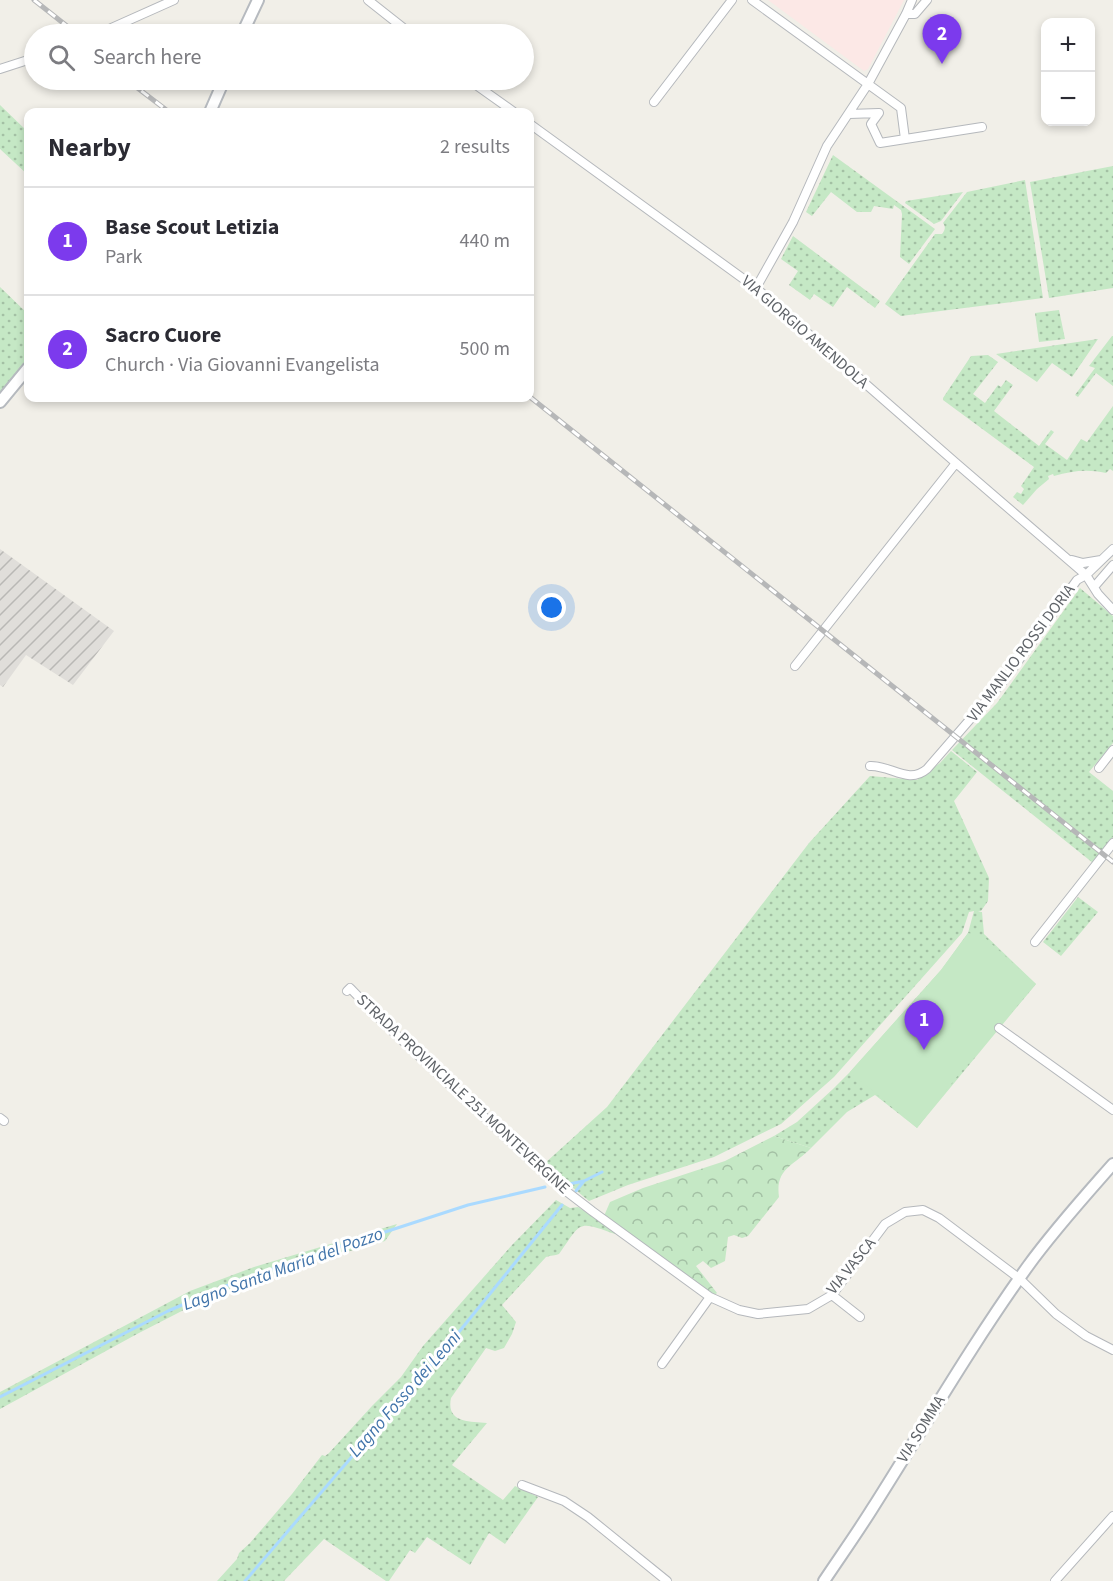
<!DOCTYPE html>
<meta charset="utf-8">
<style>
body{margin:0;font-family:"Source Sans 3",sans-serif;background:#f2f2f3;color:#2b2b33}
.controls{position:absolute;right:18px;top:18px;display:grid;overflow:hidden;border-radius:12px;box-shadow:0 3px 9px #0003}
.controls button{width:54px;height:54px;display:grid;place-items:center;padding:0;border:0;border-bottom:2px solid #e1e1e2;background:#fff;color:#2b2b33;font:30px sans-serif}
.you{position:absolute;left:552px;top:608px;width:21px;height:21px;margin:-15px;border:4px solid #fff;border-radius:50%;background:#1a73e8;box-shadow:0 0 0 9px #1a73e833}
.badge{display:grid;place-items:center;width:39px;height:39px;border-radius:50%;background:#7c3aed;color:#fff;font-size:20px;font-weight:700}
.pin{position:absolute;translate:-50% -50px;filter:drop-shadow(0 2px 3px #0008)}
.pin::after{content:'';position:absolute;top:32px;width:21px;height:18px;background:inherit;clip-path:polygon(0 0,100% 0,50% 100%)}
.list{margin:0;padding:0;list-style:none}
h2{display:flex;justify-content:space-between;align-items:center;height:78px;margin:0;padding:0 24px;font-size:26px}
h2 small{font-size:20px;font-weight:400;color:#7c7c81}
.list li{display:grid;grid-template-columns:39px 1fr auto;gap:18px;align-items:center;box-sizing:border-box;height:108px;padding:0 24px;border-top:2px solid #e1e1e2}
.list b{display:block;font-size:22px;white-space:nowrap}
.list p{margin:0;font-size:20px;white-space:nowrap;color:#7c7c81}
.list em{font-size:20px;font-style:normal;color:#7c7c81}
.icon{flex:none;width:33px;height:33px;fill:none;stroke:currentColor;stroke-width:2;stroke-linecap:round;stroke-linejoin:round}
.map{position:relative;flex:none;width:1113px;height:1581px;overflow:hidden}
.search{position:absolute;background:#fff;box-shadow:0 3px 9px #0003;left:24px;top:24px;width:510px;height:66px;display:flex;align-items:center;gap:15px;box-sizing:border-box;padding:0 21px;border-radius:33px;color:#7c7c81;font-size:22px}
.panel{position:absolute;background:#fff;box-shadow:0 3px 9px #0003;left:24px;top:108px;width:510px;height:294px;border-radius:12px}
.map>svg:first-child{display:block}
.industrial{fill:url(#industrial-furrows)}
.medical{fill:#fce8e6}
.grass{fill:url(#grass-dots)}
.forest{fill:url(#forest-crowns)}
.park{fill:#c5e8c5}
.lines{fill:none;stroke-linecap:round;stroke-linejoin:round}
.stream{stroke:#aadaff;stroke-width:3}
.street-casing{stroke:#b5b8bc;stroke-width:10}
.secondary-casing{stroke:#b6babf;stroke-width:14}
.street{stroke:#fff;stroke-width:8}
.secondary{stroke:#fff;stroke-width:10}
.rail-casing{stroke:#b6b7b8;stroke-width:5}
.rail{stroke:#fff;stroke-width:3;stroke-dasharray:9;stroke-linecap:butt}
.labels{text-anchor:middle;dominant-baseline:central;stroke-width:6;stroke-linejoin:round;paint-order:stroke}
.street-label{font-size:16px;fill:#5f6368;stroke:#fff}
.water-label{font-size:18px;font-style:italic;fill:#4174aa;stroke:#fff}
</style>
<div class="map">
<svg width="1113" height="1581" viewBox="0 0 1113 1581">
<defs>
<pattern id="industrial-furrows" width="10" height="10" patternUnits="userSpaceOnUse" patternTransform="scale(1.5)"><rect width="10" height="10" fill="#e0deda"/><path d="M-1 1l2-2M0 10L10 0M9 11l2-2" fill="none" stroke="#b9b8b5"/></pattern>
<pattern id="grass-dots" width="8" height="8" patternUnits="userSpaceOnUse" patternTransform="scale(1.5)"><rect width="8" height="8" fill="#c5e8c5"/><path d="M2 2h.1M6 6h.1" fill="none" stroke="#a3c0a4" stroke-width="1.8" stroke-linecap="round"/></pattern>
<pattern id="forest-crowns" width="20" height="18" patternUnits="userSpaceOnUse" patternTransform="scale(1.5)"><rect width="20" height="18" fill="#c5e8c5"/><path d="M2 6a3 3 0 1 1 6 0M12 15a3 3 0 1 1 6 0" fill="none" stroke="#a3c0a4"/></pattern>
</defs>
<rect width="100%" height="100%" fill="#f1efe8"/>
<path class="industrial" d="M0,549l114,82 -41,54 -47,-30 -23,32 -3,-2z"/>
<path class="medical" d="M768,0h136l-36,69 -4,2z"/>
<path class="grass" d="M0,105l28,27v43l-28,-26z
M833,155l102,74 -26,35 -9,-7 2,-43 -1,-4 -7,-5 -1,4 -19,-3 -3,6h-14l-26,-20 -19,24 -6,-4z
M1113,166v122l-64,10 -19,-116z
M1025,180l18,118 -142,18 -16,-12 50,-70h7c3,-4 4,-7 1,-11l24,-31z
M963,192l-22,29 -7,3 -29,-21 1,-2z
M793,236l87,65 -5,7 -28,-21 -14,20 -19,-13 -4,6 -21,-15 9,-14 -17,-12z
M0,287l28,27v45l-28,33z
M1059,310l6,29 -26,3 -4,-29z
M1112,336h1v50l-17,-13 -18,24 -3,-2 20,-27 -6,-2z
M1098,339l-26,38 -20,-14 -15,19 -41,-28z
M988,355l10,7 -25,32 12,9 13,-18 3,2 5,-7 7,5 -19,26 45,35 12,-16 3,2 -9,12 22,16 14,-21 6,3 26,-36v65l-3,-2 -4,4c-19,-4 -34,-2 -52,3l-1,-2 -5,2 1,3 -12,10 -14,16 -10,-8 4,-5 4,2 3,-5 -3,-3 13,-19 -91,-67v-2l28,-42z
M1080,588l33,28v127l-24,29 24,19v46l-20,26 -141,-113 45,-47z
M951,751l26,21 -23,29 35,77 -1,23 -7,10 -3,1h4l2,22 52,50 -119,144 -42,-33 -28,17 -36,36 -37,-12 23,-14 36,-33 16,-16 92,-103 27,-37 6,-22 -5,1 -7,21 -128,144 -53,47 -67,33 -86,28 -39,16 -45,-37 63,-57 202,-264 61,-67 47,4 23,-17z
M1078,897l20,15 -37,44 -18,-14z
M556,1200l14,8 8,-1 39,24 -2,3c-39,-14 -33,-12 -56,20 -4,2 -8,1 -13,3l-44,48 14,17 -4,12 -8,14 -9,3 -9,-3 -35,50c-5,25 18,23 36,25l-35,42 51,35 12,-14 23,11 -33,47 -16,-11 -19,32 -43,-28 -12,16 -5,-3 -21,31h-3l-62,-42 -40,42h-67l20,-22 2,-6 11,-10 42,-49 30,-39 3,1 4,-3 43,-47 29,-29 22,-31 89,-101z
M397,1224l-12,17 -94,27 -80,28 -74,38 -137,75v-17l190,-101 64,-24z"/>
<path class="forest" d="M774,1136l37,12c-17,18 -36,20 -32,49l-31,39 -6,2 -8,-3 -6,2 -3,24 -14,7 -8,-7 -7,5 21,27 -4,3c-37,-26 -71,-54 -109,-80l6,-14 33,-14 82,-27z"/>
<path class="park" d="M968,933l15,3 53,48 -77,90 -42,54 -67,-56 91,-102z"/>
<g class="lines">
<path class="stream" d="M569,1184l15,-3 18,-9
M576,1191l8,-10
M0,1397l168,-86 72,-31 59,-20 169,-55 77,-18
M245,1581l209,-243 108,-133"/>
<defs>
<path id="street" d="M368,0l43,34
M752,0l149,108 4,31
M906,14h9l12,-14
M98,34l76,-34
M0,69l34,-11
M469,80l45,32
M654,102l78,-102
M849,114l30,-1 -8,11 9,19 102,-16
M530,124l226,164 200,175 130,112 12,19 15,16
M756,288l37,-66 34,-76 41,-62 38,-70 6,-14
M1072,560l11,3 18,-3
M1094,587l19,-22
M795,666l161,-203
M870,766c21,-1 38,19 57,3l78,-90 72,-99 9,-5 27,-26
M1099,768l14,-18
M1035,942l78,-99
M347,991l3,-3 37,38 166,155 39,30 118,86 29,13 19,4 50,-5 24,-14 53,-71 20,-12 18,-2 16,8 81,61 36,35 30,22 27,14
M999,1028l114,82
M0,1118l4,3
M832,1295l28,22
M662,1364l48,-67
M522,1485l42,16 24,16 79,64
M1055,1581l58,-65"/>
<path id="secondary" d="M242,34l16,-34
M210,112l14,-32
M0,402l28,-34
M824,1581c16,-24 33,-48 48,-72 52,-82 100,-165 156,-243 26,-36 56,-69 85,-102"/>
</defs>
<use href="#street" class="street-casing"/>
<use href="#secondary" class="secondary-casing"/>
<use href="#street" class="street"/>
<use href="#secondary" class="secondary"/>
<defs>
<path id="rail" d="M34,0l43,34
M127,80l42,32
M530,397l583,465"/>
</defs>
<use href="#rail" class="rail-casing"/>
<use href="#rail" class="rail"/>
</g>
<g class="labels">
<g class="street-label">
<text transform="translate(805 332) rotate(41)">VIA GIORGIO AMENDOLA</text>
<text transform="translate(1021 653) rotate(-53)">VIA MANLIO ROSSI DORIA</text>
<text transform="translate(463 1094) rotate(43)">STRADA PROVINCIALE 251 MONTEVERGINE</text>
<text transform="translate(851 1266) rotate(-51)">VIA VASCA</text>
<text transform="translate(921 1429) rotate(-58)">VIA SOMMA</text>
</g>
<g class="water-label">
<text transform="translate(283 1269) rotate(-20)">Lagno Santa Maria del Pozzo</text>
<text transform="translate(405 1394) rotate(-49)">Lagno Fosso dei Leoni</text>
</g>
</g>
</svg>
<div class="controls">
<button>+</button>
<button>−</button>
</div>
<div class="you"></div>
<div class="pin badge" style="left:924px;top:1050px">1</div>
<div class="pin badge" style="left:942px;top:64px">2</div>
<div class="search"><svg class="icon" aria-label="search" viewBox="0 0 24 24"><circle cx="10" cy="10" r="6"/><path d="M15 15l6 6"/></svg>Search here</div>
<section class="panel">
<h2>Nearby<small>2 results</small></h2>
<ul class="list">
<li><span class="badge">1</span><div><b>Base Scout Letizia</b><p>Park</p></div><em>440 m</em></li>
<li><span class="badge">2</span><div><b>Sacro Cuore</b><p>Church · Via Giovanni Evangelista</p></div><em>500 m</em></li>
</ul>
</section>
</div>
